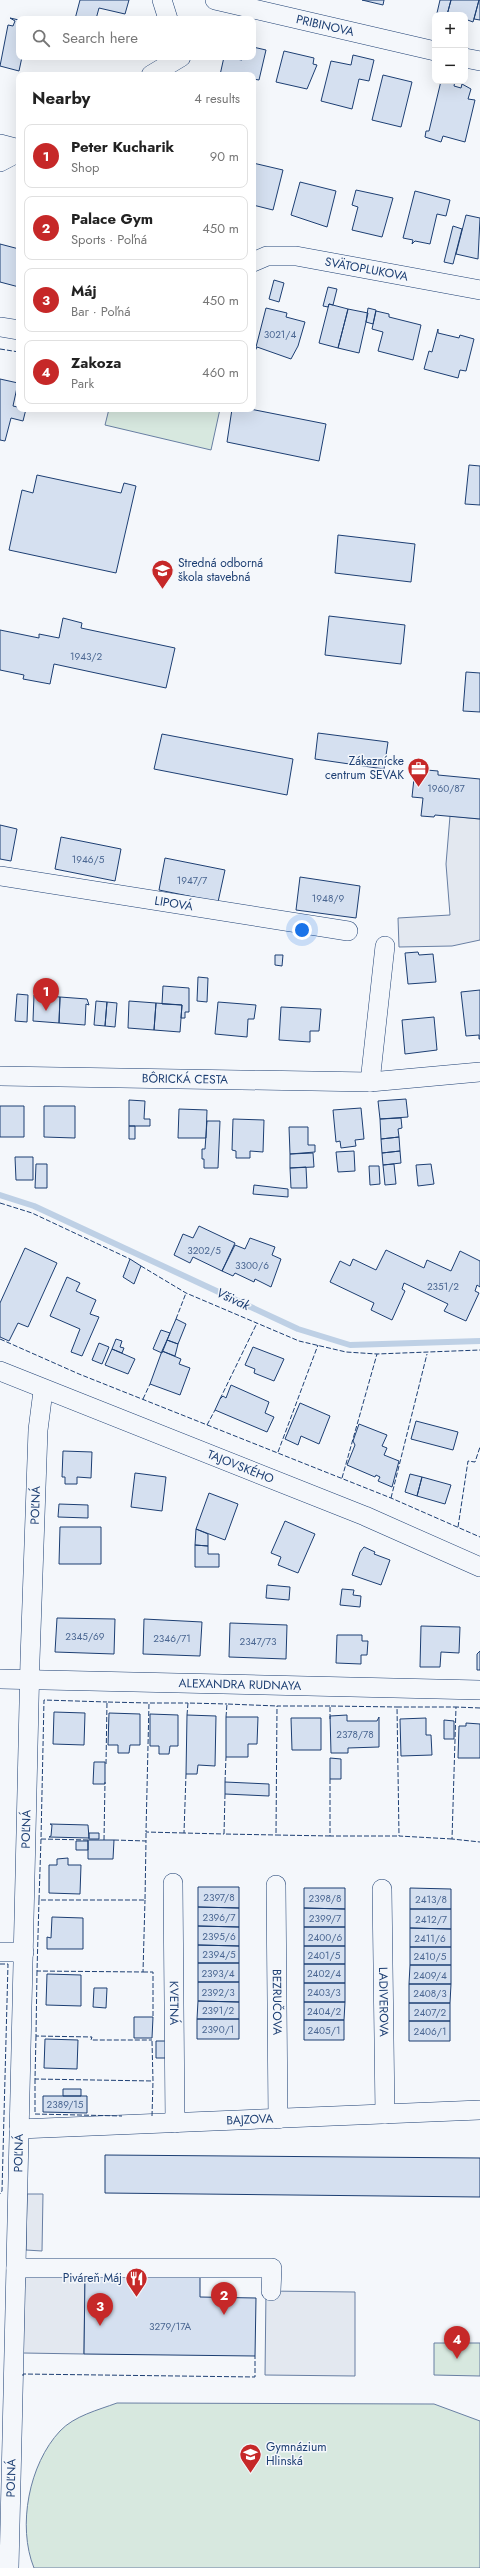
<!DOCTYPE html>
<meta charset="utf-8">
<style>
body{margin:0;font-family:Jost,sans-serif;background:#f2f2f2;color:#222}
.controls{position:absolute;right:12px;top:12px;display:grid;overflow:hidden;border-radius:8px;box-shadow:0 4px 16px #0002}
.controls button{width:36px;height:36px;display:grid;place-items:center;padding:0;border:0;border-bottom:1px solid #e0e0e0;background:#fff;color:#222;font:20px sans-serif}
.you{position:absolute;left:302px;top:930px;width:14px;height:14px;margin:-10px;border:3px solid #fff;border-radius:50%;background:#1a73e8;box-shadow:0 0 0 6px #1a73e833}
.badge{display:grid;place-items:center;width:26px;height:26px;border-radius:50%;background:#c62828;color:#fff;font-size:13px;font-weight:700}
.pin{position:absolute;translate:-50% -33px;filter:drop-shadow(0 1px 2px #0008)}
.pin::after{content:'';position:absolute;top:21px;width:14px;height:12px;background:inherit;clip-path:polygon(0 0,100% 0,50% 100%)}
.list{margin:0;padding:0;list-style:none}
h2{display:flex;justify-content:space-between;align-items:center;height:52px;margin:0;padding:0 16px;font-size:17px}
h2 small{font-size:13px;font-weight:400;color:#767676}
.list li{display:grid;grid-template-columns:26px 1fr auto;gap:12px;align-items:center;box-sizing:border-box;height:64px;margin:0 8px 8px;padding:0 8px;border:1px solid #e0e0e0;border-radius:8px}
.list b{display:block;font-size:15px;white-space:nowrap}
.list p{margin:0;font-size:13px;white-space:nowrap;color:#767676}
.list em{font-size:13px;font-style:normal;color:#767676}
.icon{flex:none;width:22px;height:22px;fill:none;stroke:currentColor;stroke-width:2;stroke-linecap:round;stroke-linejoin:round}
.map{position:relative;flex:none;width:480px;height:2568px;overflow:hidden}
.search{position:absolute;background:#fff;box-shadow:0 4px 16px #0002;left:16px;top:16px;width:240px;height:44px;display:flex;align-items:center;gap:10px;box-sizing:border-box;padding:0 14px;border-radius:8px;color:#767676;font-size:15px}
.panel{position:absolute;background:#fff;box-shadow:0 4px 16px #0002;left:16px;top:72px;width:240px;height:340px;border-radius:8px}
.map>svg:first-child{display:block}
.green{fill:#d7e8df;stroke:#687fa3}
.parking{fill:#e3e8f0;stroke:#687fa3}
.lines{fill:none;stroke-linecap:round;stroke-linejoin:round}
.stream{stroke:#bed0e5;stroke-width:6}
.building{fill:#d5e0f0;stroke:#1d3f73}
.minor-casing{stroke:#1d3f73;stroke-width:20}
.minor{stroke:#f4f7fb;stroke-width:19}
.fence{stroke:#1d3f73;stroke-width:1;stroke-dasharray:5 2;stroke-linecap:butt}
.labels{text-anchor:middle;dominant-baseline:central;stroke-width:3;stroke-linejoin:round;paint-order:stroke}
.number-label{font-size:10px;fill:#4b6792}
.street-label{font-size:12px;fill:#1d3f73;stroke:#f4f7fb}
.poi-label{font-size:12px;fill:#1d3f73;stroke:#f4f7fb;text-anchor:start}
.water-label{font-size:13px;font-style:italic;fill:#1d3f73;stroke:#f4f7fb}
</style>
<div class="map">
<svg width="480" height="2568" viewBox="0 0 480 2568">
<rect width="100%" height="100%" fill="#f4f7fb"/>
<path class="green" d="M109,409h111l-9,41 -106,-25z
M434,2343h46v33l-46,-1z
M117,2403l317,1 46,17v147h-446c-17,-42 -5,-104 26,-137 14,-15 38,-21 57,-28z"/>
<path class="parking" d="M450,816l30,3v121l-28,6 -53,1 -1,-29 52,-3 -4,-51z
M27,2194h16l-1,57 -16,-1z
M25,2268h60l-1,86 -61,-1z
M266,2291l89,1v84l-90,-1z"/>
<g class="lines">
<path class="stream" d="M0,1195l34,11 264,123 52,16 130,-4"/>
</g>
<path class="building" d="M80,0h49l-4,14 -26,-6 -3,11h-21z
M362,0h22l-1,5z
M440,0h11l-4,15 -10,-2z
M451,0h28l-6,22 -8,-3v-4h-18z
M479,0h1v20l-6,-1z
M10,18l9,2v37h3l-3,14 -19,-5 8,-41 5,1 2,-5z
M253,47l13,3 -7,30 -6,-1v-4h-33l4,-18 18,3v-3h11z
M284,51l30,7 -1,6 4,1 -10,24 -31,-7z
M353,55l21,5 -5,21 -10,-2 -7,30 -31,-8 10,-40 20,4z
M383,75l29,7 -11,45 -29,-7z
M441,81h14l-1,5 7,2 1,-4 9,5 -3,10 7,1 -10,42 -22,-6 -2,6 -16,-5 1,-6h3z
M253,163l30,7 -10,40 -20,-5z
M300,182l36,9 -9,36 -36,-12z
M356,190l37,8 -11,39 -30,-7 6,-23 -6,-2z
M415,191l35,9 -4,16 -9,-2 -7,30 -15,-3 -3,3 1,-4 -10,-2z
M466,215l14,3 -2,41 -22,-5z
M453,226l9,3 -9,35 -9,-2z
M0,244l19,5v38l-19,-5z
M274,280l10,3 -5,19 -10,-3z
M328,287l9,2 -4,16 -4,-1 -1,3 -5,-1z
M329,304l19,5 -10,39 -19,-5z
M266,308l21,5 -1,4 19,5 -7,24 -7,13 -34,-12 -2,4z
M368,308l8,2 -3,14 -7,-2z
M348,309l20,4 -9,40 -21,-5z
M376,311l13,3v3l32,8 -8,35 -35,-9 5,-19 -11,-3z
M438,329v4l21,5 1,-3 14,4 -8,32 -6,-1 -2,8 -34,-9 5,-18 3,1z
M0,379l18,4 -5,23 13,3 -3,12 -12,-3 -6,23 -5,-1z
M232,409h18l76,15 -7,37 -92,-19z
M469,465l11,1v39l-15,-1z
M37,475l84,18 3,-10 12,3 -20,87 -107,-23 13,-60 11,3z
M338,535l77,9 -4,38 -76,-9z
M329,616l76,9 -4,39 -76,-9z
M63,618l19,5 -1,5 94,20 -9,40 -112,-24 -4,20 -27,-5 1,-4 -24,-5v-40l39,8v-4l20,4z
M466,672l14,1v39l-17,-1z
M318,733l70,9 -4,27 -69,-10z
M162,734l131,25 -6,36 -133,-26z
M415,769l23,2v4l42,4v40l-45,-4 -1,2 -13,-1 2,-18 -11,-1z
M0,825l17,4 -6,32 -11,-2z
M61,837l60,12 -6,32 -60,-12z
M165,858l60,12 -7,32 -59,-12z
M300,877l60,9 -4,32 -60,-8z
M418,952l1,3 14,-1 3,28 -28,2 -3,-31z
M275,955h8l-1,11 -7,-1z
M198,977l10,1 -1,24 -10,-1z
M163,986l26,2v24h-4v6h-4l1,-13 -20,-1z
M480,990v49h-1v-4l-13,1 -5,-44z
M17,994l11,1 -1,27 -12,-1z
M34,995l26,2 -1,26 -26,-2z
M60,997l27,2 2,6 -3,-1 -1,21 -26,-2z
M96,1001l11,1 -2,24 -11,-1z
M129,1001l27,2 -2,27 -26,-2z
M107,1002l10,1 -2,24 -10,-1z
M218,1002l38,3 -2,14h-6l-1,18 -32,-3z
M156,1003l26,2 -2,27 -26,-2z
M281,1007l40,2 -2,22h-9v11l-31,-2z
M434,1017l3,33 -32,4 -3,-34z
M406,1099l2,18 -28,2 -2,-18z
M129,1100l16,1 -1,18h6v7h-21z
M0,1106h24v31h-24z
M44,1106h31v32l-31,-1z
M361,1108l3,31 -9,1 1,6 -15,2 -1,-7 -4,1 -3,-32z
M179,1109l28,1 -1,28h-28z
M401,1118l1,10 -4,1 1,8 -18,2 -1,-20z
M233,1119l31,1 -1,32 -13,-1v7h-14v-7l-4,-1z
M207,1121h13l-2,47h-14v-9h-2v-10h3z
M129,1126h6v13h-6z
M289,1127h19v18h7v7l-25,2z
M399,1137l1,14 -18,2 -1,-14z
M354,1151l1,20 -17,1 -2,-20z
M400,1151l1,12 -18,2 -1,-12z
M313,1153l1,14 -24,1v-14z
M15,1157h18v23h-17z
M36,1164h11v24h-12z
M394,1164l2,20 -11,1 -2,-20z
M431,1164l3,20 -16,2 -2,-21z
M369,1166h10l1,18 -10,1z
M306,1167l1,21h-16l-1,-20z
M254,1185l34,4v8l-35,-3z
M199,1226l36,17 -13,28 -29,-14 -3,6 -16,-8 9,-21 10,4z
M250,1238l25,9 -3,8 9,4 -10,28 -16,-8 -1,3 -19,-9 -2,3 -11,-5 13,-26 10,4z
M25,1248l32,15 -29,64 -10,-4 -9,18 -9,-4v-34z
M386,1250l38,18 3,-8 24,11 9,-20 20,10v26l-3,-2 -2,6 4,2 -13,28 -22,-10 4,-7 -44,-21 -2,6 3,2 -13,29 -21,-10 3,-7 -44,-21 10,-21 10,5 3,-7 23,11z
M130,1259l11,7 -7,18 -11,-7z
M67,1277l13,6 -4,8 20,9 -6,14 9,3 -17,39 -11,-4 9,-23 -30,-13z
M176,1319l10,5 -8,20 -11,-4z
M161,1330l9,3 -8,20 -9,-4z
M116,1339l6,2 -2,6 4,1 -2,5 -10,-4z
M167,1340l11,4 -3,12 -13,-5z
M99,1343l10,4 -7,17 -10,-4z
M253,1347l31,12 -10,22 -20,-8 1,-4 -10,-4z
M112,1349l23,10 -7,15 -23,-9z
M162,1351l19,8 -2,5 11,4 -10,27 -30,-11z
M231,1385l38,17 -4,11 9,4 -7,15 -52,-22 5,-11 3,-3 3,2z
M300,1403l30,13 -11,28 -18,-8 -3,9 -13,-6z
M416,1421l42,11 -5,18 -42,-11z
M359,1424l28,11 -5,11 5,2 -3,7 15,6 -7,26 -14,-6 2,-4 -4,-2 -1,2 -28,-12 8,-20 -2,-4z
M63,1451l29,1 -1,26 -14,-1v7h-12v-7h-3z
M135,1473l31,4 -4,34 -31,-4z
M410,1474l12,3 -5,19 -12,-4z
M422,1477l29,8 -6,19 -28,-8z
M209,1493l29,11 -13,36 -29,-11z
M59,1504l29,1v13l-30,-1z
M285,1521l30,13 -17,39 -20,-8 3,-8 -10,-4z
M60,1527h41v37h-42z
M196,1529l12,5v12l-13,-1z
M195,1545l13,1v8h11v13h-24z
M364,1547l11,5 -1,2 16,6 -9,25 -29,-10 8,-23z
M267,1585l23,2 -1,13 -23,-2z
M342,1589l12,1 -1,5 8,1 -1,11 -20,-2z
M57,1618l58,1 -1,35 -59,-2z
M144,1619l58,3 -2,34 -57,-2z
M230,1623l57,2 -1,34 -57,-2z
M421,1626l39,1 -1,26 -18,-1 -1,15h-20z
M337,1635h25v6h6l-1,14h-6v9l-25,-1z
M480,1651v19h-3v-16z
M54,1712l31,1 -1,32 -31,-1z
M109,1713l31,1v31h-10l-1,8h-11v-8h-10z
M150,1714l28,1v31h-8l-1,8h-10v-8h-9z
M187,1715l29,1 -1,50 -17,-1 -1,9h-11z
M347,1715v6h30l2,-4v30l-31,1v5h-17l-1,-37z
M226,1717h32l-1,27h-9v13h-22z
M291,1718h30v32h-29z
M426,1718v17h5l1,20 -31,1 -1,-37z
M444,1720l10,1v18h-10z
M466,1723l14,1v34h-22l1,-32h7z
M330,1758l11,1v20h-11z
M94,1762h11v22h-12z
M225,1782l44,2v12l-44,-2z
M50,1824l38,1 1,13 -40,-1 2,-1 1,-11z
M89,1833h10v6h-10z
M88,1840h26l-1,19h-25z
M76,1841h12v9h-12z
M68,1858v7h13l-1,29 -31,-1v-28h8v-6z
M198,1887h41v21l-41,-1z
M304,1888h41v21l-41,-1z
M410,1888l41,1v20h-41z
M198,1907l41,1v19l-41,-1z
M304,1908l41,1v18h-41z
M410,1909h41v20l-41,-1z
M52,1917l31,1v31h-36v-12l4,1z
M198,1926l41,1v19l-41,-1z
M304,1927h41v19h-41z
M410,1928l41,1v18h-41z
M198,1945l41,1v17h-41z
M304,1946h41v18h-41z
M410,1947h41v18h-41z
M198,1963h41v19h-41z
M304,1964h41v19h-41z
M410,1965h41v19h-42z
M47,1974l34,1v31l-35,-1z
M198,1982h41v20l-41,-1z
M304,1983h41v19h-41z
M409,1984h42l-1,19h-41z
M94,1988h13l-1,20 -13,-1z
M198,2001l41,1v17h-42z
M304,2002h41l-1,18h-40z
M409,2003h41v18h-41z
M134,2017h19l-1,21h-18z
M197,2019h42v20h-42z
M304,2020h40v20h-40z
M409,2021h41v20h-41z
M45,2039l33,1 -1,29 -33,-1z
M156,2041h14v17h-14z
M63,2089h18v7h-18z
M43,2096h44v17l-44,-1z
M105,2155l375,3v39l-375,-4z
M85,2276l115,1v20l56,1 -1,58 -171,-2z"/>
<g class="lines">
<defs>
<g id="minor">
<path d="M162,0l6,19"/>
<path id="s1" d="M215,0l220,51"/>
<path d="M465,58l15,3"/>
<path d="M151,75l30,-18"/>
<path d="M0,144l19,5"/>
<path d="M0,162l19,-10"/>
<path id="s2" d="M253,262l14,-6h29l184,34"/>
<path d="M0,327l19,3"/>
<path id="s3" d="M0,876l348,55"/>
<path id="s4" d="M0,1076l370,6 110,-10"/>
<path d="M370,1082l15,-136"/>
<path id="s5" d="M0,1371l365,145 115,51"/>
<path id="s6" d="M0,1679l480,11"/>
<path id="s7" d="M173,1883l2,240"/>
<path id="s8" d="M276,1885l2,234"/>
<path id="s9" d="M382,1889l3,225"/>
<path d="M0,1952h24"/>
<path id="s10" d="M19,2129l461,-19"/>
<path d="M16,2268h256l-1,23"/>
<path id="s11" d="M9,2568l21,-908 8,-230 5,-39"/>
</g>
</defs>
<use href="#minor" class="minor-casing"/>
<use href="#minor" class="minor"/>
<path class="fence" d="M0,349l19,3
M0,1203l32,10 98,46
M141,1266l45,27 113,48 47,11 31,2 103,-4
M176,1319l10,-26
M0,1339l79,35 312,124 89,39
M143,1399l7,-15
M220,1399l37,-76
M207,1425l8,-15
M278,1452l40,-107
M342,1478l35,-124
M391,1498l36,-144
M458,1527l10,-66 7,1 5,-15
M480,1708l-24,-1 -4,132 28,3
M187,1715l1,-12 39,1
M226,1717l1,-13 50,2
M330,1719v-13l67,1
M106,1764l1,-62 42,1
M186,1774l-2,59 40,1
M330,1779v57h69
M225,1782l1,-25
M225,1794l-1,40 52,1
M184,1833l-38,-1 3,-129h39
M330,1836l-54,-1 1,-129h53
M41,1839l-2,61h106l1,-59
M452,1839l-53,-3 -2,-129h59
M88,1840l-47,-1 3,-139 63,2
M104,1840l1,-58
M114,1840l32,1v-9
M39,1900l-2,71 106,1 2,-72
M0,1964h8l-6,227 -2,3
M37,1971l-1,65 56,1 -1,3h61
M143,1972h10v45
M36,2036l-1,43 118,2 -1,-40
M35,2079v35l87,2
M152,2116l1,-35
M23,2376v-2l232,3v-21"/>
</g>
<defs>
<symbol id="school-pin" viewBox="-11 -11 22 30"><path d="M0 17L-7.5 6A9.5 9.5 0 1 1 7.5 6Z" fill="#c62828" stroke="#f4f7fb"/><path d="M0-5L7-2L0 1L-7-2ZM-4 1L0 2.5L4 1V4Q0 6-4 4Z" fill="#fff"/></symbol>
<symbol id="office-pin" viewBox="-11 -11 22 30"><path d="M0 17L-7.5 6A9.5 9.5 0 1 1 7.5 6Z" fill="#c62828" stroke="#f4f7fb"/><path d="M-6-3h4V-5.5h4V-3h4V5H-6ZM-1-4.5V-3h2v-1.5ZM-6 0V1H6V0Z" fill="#fff"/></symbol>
<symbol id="restaurant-pin" viewBox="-11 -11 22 30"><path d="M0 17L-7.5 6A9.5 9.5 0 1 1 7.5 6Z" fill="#c62828" stroke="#f4f7fb"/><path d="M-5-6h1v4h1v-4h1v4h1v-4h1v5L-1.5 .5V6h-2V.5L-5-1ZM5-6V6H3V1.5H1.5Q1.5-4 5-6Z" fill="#fff"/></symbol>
</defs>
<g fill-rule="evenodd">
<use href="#school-pin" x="150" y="558" width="25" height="34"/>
<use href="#office-pin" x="406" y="756" width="25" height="34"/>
<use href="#restaurant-pin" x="124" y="2266" width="25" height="34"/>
<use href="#school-pin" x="238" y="2442" width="25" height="34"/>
</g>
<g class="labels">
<g class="number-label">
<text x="280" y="334">3021/4</text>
<text x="86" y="656">1943/2</text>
<text x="446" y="788">1960/87</text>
<text x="88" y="859">1946/5</text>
<text x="192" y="880">1947/7</text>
<text x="328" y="898">1948/9</text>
<text x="204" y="1250">3202/5</text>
<text x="252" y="1265">3300/6</text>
<text x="443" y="1286">2351/2</text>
<text x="85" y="1636">2345/69</text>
<text x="172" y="1638">2346/71</text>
<text x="258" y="1641">2347/73</text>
<text x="355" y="1734">2378/78</text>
<text x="219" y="1897">2397/8</text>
<text x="325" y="1898">2398/8</text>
<text x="431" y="1899">2413/8</text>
<text x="219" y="1917">2396/7</text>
<text x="325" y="1918">2399/7</text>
<text x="431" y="1919">2412/7</text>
<text x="219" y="1936">2395/6</text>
<text x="325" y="1937">2400/6</text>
<text x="430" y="1938">2411/6</text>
<text x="219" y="1954">2394/5</text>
<text x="324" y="1955">2401/5</text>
<text x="430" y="1956">2410/5</text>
<text x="218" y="1973">2393/4</text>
<text x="324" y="1973">2402/4</text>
<text x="430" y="1975">2409/4</text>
<text x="218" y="1992">2392/3</text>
<text x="324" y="1992">2403/3</text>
<text x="430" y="1993">2408/3</text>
<text x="218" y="2010">2391/2</text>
<text x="324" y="2011">2404/2</text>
<text x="430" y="2012">2407/2</text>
<text x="218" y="2029">2390/1</text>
<text x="324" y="2030">2405/1</text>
<text x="430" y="2031">2406/1</text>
<text x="65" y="2104">2389/15</text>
<text x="170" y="2326">3279/17A</text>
</g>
<g class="street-label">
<text stroke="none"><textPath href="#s1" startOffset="113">PRIBINOVA</textPath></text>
<text stroke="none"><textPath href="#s2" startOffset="116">SVÄTOPLUKOVA</textPath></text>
<text stroke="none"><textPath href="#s3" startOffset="176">LIPOVÁ</textPath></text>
<text stroke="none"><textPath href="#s4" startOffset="185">BÔRICKÁ CESTA</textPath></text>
<text stroke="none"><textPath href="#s5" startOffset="259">TAJOVSKÉHO</textPath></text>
<text stroke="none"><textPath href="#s11" startOffset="1063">POĽNÁ</textPath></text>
<text stroke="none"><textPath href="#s6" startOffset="240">ALEXANDRA RUDNAYA</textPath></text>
<text stroke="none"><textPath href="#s11" startOffset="739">POĽNÁ</textPath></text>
<text stroke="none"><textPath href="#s8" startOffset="117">BEZRUČOVA</textPath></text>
<text stroke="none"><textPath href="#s9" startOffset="113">LADIVEROVA</textPath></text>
<text stroke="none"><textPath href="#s7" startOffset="120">KVETNÁ</textPath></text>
<text stroke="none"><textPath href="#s10" startOffset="231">BAJZOVA</textPath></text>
<text stroke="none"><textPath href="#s11" startOffset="415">POĽNÁ</textPath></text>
<text stroke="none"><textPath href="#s11" startOffset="90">POĽNÁ</textPath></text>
</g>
<g class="poi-label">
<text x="178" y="563">Stredná odborná<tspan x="178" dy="14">škola stavebná</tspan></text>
<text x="404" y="761" text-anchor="end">Zákaznícke<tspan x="404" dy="14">centrum SEVAK</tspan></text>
<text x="122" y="2278" text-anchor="end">Piváreň Máj</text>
<text x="266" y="2447">Gymnázium<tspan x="266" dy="14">Hlinská</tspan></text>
</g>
<g class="water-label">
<text transform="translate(233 1299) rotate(25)">Všivák</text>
</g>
</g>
</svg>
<div class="controls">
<button>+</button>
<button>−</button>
</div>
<div class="you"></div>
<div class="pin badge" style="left:46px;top:1011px">1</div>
<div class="pin badge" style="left:224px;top:2315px">2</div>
<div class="pin badge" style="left:100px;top:2326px">3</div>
<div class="pin badge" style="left:457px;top:2359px">4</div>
<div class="search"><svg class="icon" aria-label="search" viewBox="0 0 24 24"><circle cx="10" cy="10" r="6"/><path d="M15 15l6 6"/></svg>Search here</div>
<section class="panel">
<h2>Nearby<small>4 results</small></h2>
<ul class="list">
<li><span class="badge">1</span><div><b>Peter Kucharik</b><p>Shop</p></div><em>90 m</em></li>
<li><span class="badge">2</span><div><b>Palace Gym</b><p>Sports · Poľná</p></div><em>450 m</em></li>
<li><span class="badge">3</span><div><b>Máj</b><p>Bar · Poľná</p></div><em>450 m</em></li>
<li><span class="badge">4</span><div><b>Zakoza</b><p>Park</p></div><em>460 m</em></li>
</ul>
</section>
</div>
